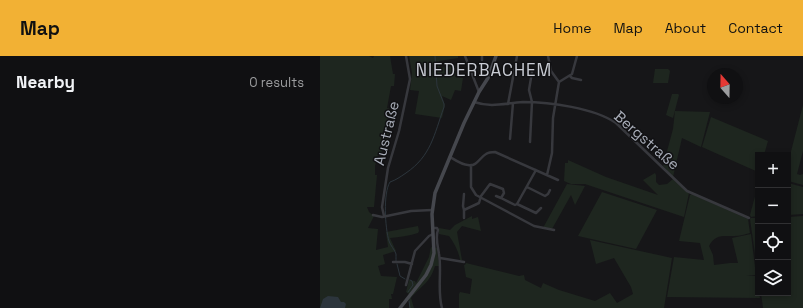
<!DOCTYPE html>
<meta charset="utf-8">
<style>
body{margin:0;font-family:"Space Grotesk",sans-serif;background:#19191b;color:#f1f3f6}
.controls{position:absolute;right:12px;bottom:12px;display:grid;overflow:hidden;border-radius:0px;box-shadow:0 2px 6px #0003}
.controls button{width:36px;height:36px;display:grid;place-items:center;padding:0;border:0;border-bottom:1px solid #303032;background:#101012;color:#f1f3f6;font:20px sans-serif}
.compass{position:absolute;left:387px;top:12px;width:36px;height:36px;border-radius:50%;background:#101012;box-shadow:0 2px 6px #0003;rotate:340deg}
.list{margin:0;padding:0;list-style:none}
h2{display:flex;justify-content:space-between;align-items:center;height:52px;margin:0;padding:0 16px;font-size:17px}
h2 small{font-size:13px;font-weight:400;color:#9c9d9f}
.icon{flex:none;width:22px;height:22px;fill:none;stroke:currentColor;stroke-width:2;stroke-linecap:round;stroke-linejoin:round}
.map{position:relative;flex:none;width:483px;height:252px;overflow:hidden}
header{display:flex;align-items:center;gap:24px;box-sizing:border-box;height:56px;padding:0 20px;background:#f2b134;color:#111}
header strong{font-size:19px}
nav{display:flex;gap:22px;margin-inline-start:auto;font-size:14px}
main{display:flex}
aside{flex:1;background:#101012}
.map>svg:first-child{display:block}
.green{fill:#1e261f}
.water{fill:#2c353c}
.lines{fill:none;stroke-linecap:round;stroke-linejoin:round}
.stream{stroke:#2c353c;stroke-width:1}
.minor{stroke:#37383d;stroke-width:2.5}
.secondary{stroke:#45474d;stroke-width:3.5}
.labels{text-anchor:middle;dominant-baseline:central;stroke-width:3;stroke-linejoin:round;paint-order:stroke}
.street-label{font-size:15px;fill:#a8adb8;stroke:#111113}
.quarter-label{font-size:17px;letter-spacing:1px;fill:#c9ccd4;stroke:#111113}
</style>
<header>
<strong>Map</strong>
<nav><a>Home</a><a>Map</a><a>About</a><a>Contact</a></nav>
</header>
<main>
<aside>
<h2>Nearby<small>0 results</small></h2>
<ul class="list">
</ul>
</aside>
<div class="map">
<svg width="483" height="252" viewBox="0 0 483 252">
<rect width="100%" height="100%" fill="#161618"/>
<path class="green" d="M0,0h49l4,2 1,-2h16l3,18h2l-1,12h-3l-4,22 3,1 -4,20 5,1 -3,13 -4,-1 -3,13h-3l-3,11v9h2l-3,32h-7l2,5 5,4 -6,12 10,1 -2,21 12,-3 -2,-15 32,-6 1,5 -1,2c-10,3 -18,4 -28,5l6,13 -13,4 2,9 -7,2 3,10 16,1 -4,17h-2l1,5h-3v9h-69z
M89,0h49v2l-19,3 1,7 17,-3 -2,12 8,1 -2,13 -6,-1 -4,10 -9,-4 3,9 -3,13 -27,-4 4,-23 -9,-1 2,-17z
M335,13h13l2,2 -2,12h-15z
M352,38h6l1,1 -6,23 -7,-3z
M483,49v46l-6,23 3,1 3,-1v11l-15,-4v-18z
M355,55l35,1 -9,35 -19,-9 -9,39 -10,-11 10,-37z
M391,61l57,24 -4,14h-6v17l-56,-25z
M248,104l38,17 52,18 -15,-15 12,-7 1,2v7l3,3 8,-1 6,-5 16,14 -5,24 -99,-33h-14l-7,-3 1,-18h3z
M468,127l15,4v27l-15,1z
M247,128l18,2 -10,19 -4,-10 -19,34 -9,-1z
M438,129v31l-7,1 -1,-2z
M282,136l55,18 -21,39 -58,-13z
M372,138l56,25 2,14c-5,1 -10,3 -16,3 -11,0 -19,-2 -25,10l4,9 1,10 16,-2h8l-6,-25 19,-4 5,41 -10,1h11l1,17h1l1,5 -93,-1 7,-40 30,3 -4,-17 -21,-2 11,-46z
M152,160v3l6,-2 3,14 -19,-5 -5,6 5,28h-2c-1,-8 -6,-17 -11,-24l-10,-2v-6l11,2 5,-5z
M483,160v92h-40l-2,-15h27v-76z
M431,162h7v57l-8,-56z
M270,184l82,18 -8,50h-205v-14l1,-2 10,2 2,-15 -6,-2 -2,-12h1l1,-2 53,13 5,-1 1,5 16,8 2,-5 16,7 36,11 15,-8 7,10 16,-9 -2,-7 -17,-29 -18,6z
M111,191l6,1 2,18h-4c-5,17 -14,20 -24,32l3,10h-5v-14l-3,-2 3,-12 6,1 1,2 13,-26z"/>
<path class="water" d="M8,240l10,1 3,5h3l2,2 -1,4h-25l3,-9z"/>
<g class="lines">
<path class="stream" d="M76,205c0,-2 0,-4 0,-7 -1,-4 -6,-9 -7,-13 -4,-13 -6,-48 1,-59 6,-2 10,-5 16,-9 25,-17 28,-38 38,-66v-3l-7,-18 -2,-30
M77,208l3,12 5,3
M88,236l5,-7 -1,-4 -2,-1
M89,245l1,7"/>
<path class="minor" d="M145,0l14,36
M162,4v-4
M250,20l2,2 9,2
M239,26l13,-8 5,-18
M154,46c18,6 31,1 49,0 27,0 71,6 93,21l71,68 62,27
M188,48l9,-48
M190,83l3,-36
M210,86l2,-40 -3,-12 3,-18
M130,101c5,3 12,8 18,8 9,2 12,-8 18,-11 3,-2 6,-2 9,-2l63,28
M151,109v22l5,8 58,31 20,4
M216,114l-19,34 19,9 5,-5
M227,119l5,-22 1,-35 6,-36 -8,-11 -3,-15
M207,131l18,9 3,-2 2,-4
M144,138l-1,12 1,4 15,-7 2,-7 9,-12 13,5 1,4 -3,5 14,7 2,-1
M176,140l5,2
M144,154v8
M53,159l9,2 29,-6 21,-1
M64,160l-2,-9 6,-39 11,-37 11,-52 -4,-23
M113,172h4l1,2c-3,7 0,17 1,24 3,18 -2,37 3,54
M120,202l24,4
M73,206h12l7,2
M86,229l9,-34 14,-15 4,-2"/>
<path class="secondary" d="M80,252l26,-33 5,-10 3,-12 -2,-39 3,-21 29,-70 15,-31 9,-14 8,-22"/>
</g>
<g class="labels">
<g class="street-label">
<text transform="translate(66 77) rotate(-76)">Austraße</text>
<text transform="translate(327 84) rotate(41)">Bergstraße</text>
</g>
<g class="quarter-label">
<text x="164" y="14">NIEDERBACHEM</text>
</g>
</g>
</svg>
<div class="controls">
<button>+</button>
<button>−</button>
<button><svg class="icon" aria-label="locate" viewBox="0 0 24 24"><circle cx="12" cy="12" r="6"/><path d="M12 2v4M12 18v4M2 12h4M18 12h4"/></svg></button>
<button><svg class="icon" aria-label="layers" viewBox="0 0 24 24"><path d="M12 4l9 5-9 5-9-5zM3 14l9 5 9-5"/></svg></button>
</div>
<svg class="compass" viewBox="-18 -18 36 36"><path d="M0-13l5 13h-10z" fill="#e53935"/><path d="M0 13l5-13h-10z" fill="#9c9d9f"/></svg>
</div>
</main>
